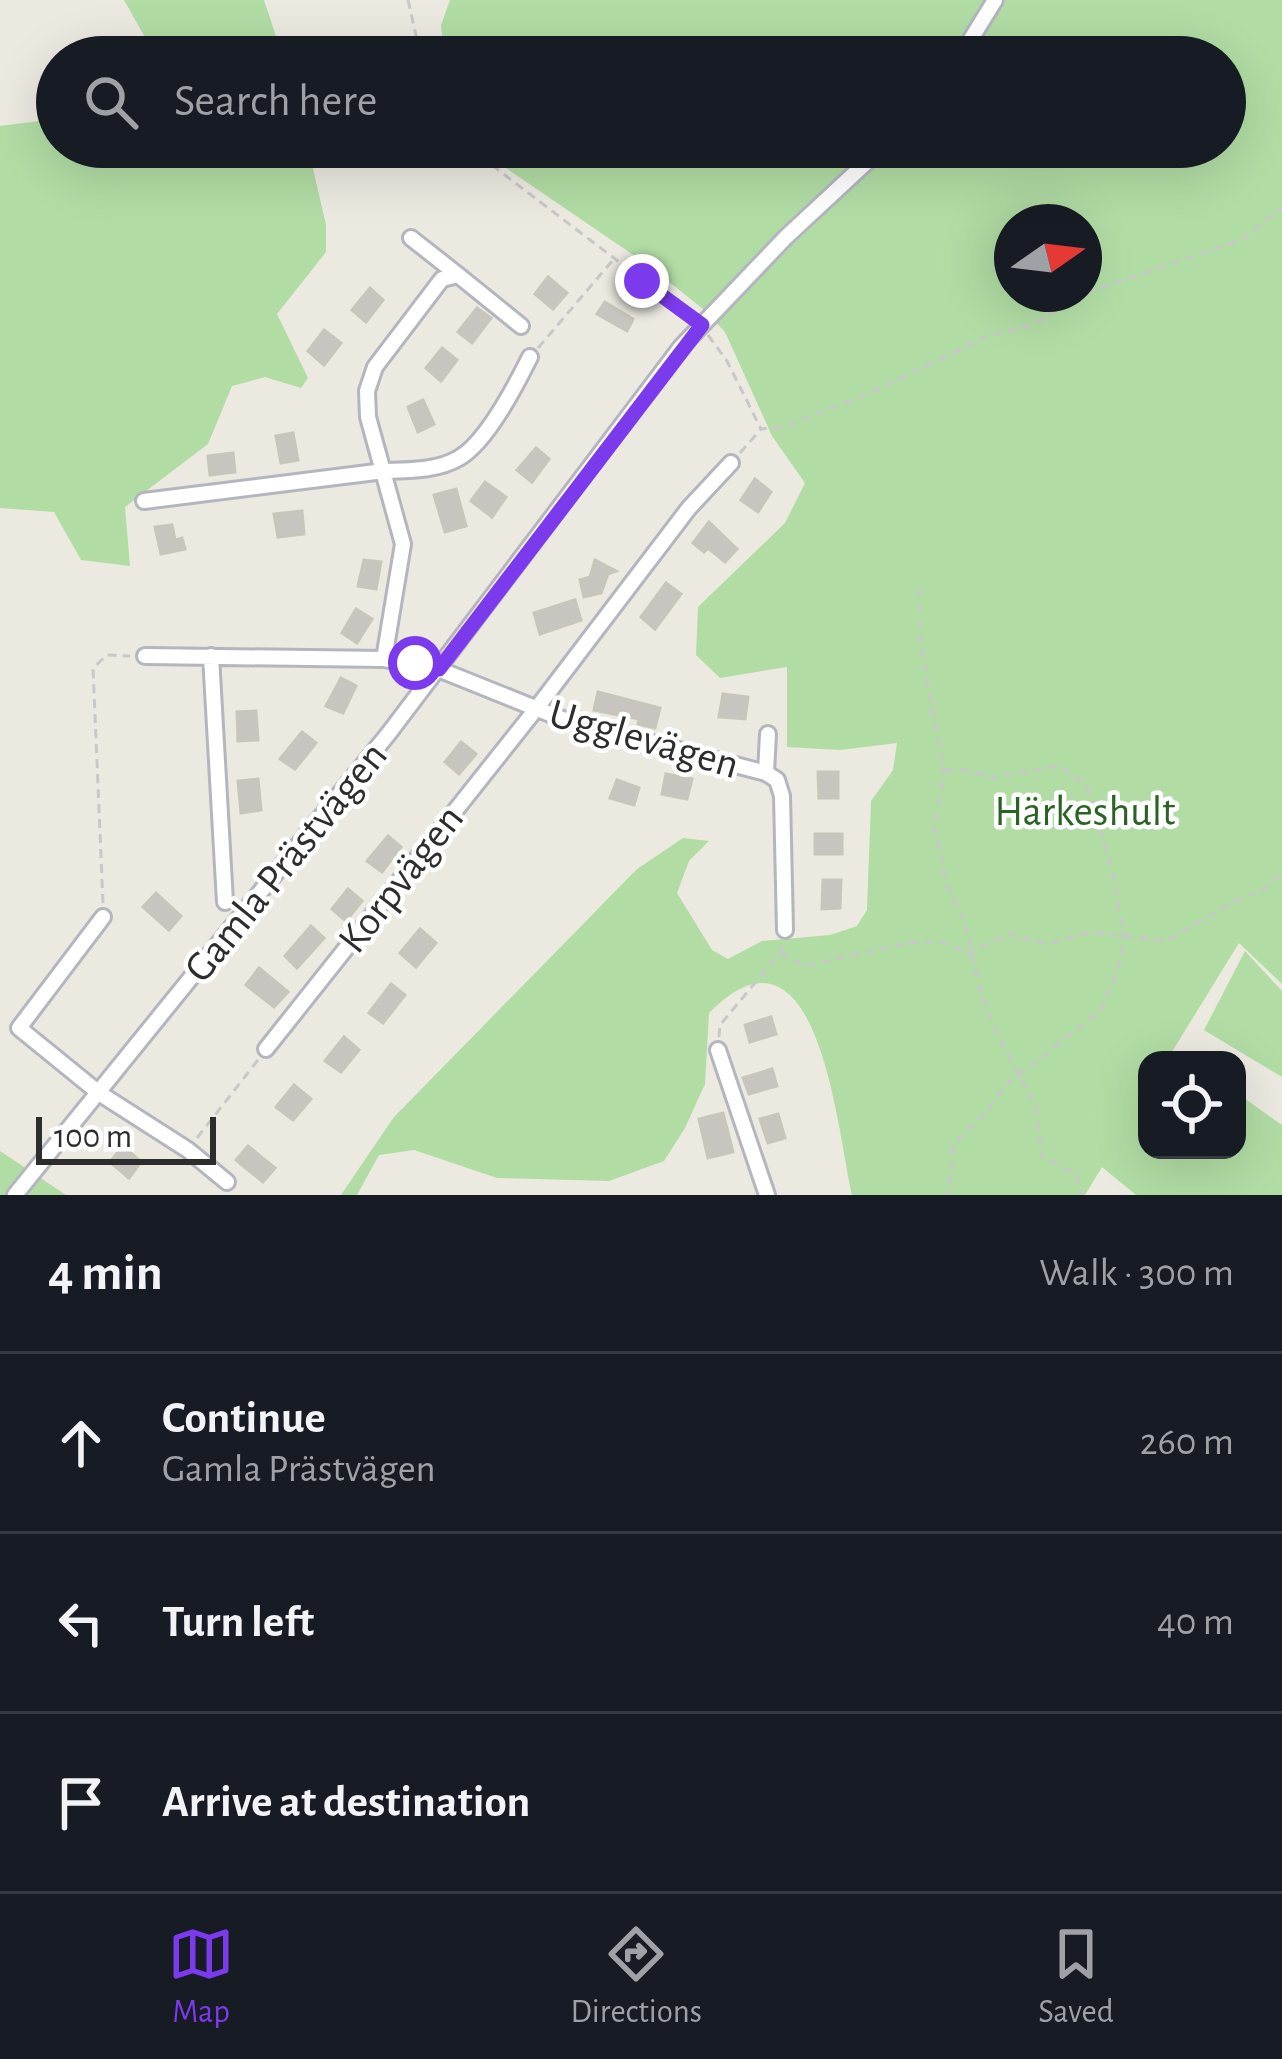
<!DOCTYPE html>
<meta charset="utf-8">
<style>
body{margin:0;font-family:"Alegreya Sans",sans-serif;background:#242831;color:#f1f3f6}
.controls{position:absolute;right:36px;bottom:36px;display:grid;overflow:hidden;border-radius:24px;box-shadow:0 12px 48px #0002}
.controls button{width:108px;height:108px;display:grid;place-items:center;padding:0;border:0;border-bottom:3px solid #363941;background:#171b24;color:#f1f3f6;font:60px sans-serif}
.compass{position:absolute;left:994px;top:204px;width:108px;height:108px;border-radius:50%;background:#171b24;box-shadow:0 12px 48px #0002;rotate:76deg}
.scale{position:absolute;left:36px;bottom:30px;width:180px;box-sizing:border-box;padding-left:12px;border:6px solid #2d2d2d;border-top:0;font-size:33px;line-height:42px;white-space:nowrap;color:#2d2d2d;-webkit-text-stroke:9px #fff;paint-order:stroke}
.stop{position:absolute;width:36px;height:36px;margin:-27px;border:9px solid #7c3aed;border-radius:50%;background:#fff}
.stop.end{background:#7c3aed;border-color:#fff;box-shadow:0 3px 12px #0008}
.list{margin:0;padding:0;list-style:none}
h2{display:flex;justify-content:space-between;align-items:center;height:156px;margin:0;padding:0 48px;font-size:51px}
h2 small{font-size:39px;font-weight:400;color:#9ea1a6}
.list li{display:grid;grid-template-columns:78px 1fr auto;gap:36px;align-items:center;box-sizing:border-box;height:180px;padding:0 48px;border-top:3px solid #363941}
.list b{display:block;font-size:45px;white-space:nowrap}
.list p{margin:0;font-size:39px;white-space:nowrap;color:#9ea1a6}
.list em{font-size:39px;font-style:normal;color:#9ea1a6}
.icon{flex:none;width:66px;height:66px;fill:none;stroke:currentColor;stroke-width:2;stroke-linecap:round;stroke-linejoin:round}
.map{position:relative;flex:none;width:1282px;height:1195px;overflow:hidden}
.search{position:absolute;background:#171b24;box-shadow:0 12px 48px #0002;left:36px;right:36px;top:36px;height:132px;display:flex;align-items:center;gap:30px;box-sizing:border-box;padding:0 42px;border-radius:66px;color:#9ea1a6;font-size:45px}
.sheet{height:696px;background:#171b24}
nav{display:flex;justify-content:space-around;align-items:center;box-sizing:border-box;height:168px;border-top:3px solid #363941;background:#171b24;font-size:33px;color:#9ea1a6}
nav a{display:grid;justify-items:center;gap:6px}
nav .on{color:#7c3aed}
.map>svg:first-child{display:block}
.green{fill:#b1dca4;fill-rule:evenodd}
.building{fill:#c8c5c0;stroke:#c8c5ba;stroke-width:3}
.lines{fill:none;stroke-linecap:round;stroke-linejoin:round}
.minor-casing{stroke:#b4b5bf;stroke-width:20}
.path{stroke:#c8c8c8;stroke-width:3;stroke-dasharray:9 6;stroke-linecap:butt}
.minor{stroke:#fff;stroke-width:14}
.route{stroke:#7c3aed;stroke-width:15}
.labels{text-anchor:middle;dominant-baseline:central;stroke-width:9;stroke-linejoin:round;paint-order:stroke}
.street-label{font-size:42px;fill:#2d2d2d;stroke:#fff}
.park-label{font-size:42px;fill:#2a6323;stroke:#fff}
</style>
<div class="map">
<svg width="1282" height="1195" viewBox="0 0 1282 1195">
<rect width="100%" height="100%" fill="#ece9e1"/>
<path class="green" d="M124,0h140l19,57h-131l-1,-9z
M450,0h832v984l-43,-41 -69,112 26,5h-49v90h90v-57l45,32v70h-146l-34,-28 -17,28h-233c-15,-66 -34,-293 -143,-182l-4,71 -20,44 -21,33 -55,20 -112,-3 -83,-28 -35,5 -22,40h-16l53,-78 243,-248 46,-31 26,3 -20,20 -12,32 35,57 16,9 34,-18 68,-6 27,-9 10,-16 4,-109 22,-31 4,-27 -57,7 -53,-3v-80l-67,11 -24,-23 2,-48 87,-84 20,-40 -33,-47 -47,-104 -22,-23 -55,-44 -173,-118h750v-90h-781l-3,-32zM1012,222h72v72h-72z
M39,121l18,7v19h251l18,78v27l-49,62 31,64 -7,10 -36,-11 -33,9 -24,58 -83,63 5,59 -49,-6 -27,-48 -54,-4v-382z
M1245,951l37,40v86l-78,-47z
M0,1151l66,44h-66z"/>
<path class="building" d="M548,277l19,16 -14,16 -18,-15z
M370,288l13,12 -17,22 -14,-12z
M605,302l28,17 -6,12 -30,-17z
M477,308l14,10 -19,25 -14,-11z
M324,330l17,13 -17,22 -16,-14z
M442,348l15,12 -16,21 -15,-13z
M423,400l11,24 -16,8 -10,-25z
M293,433l5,27 -17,3 -5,-27z
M536,448l13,11 -17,23 -15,-12z
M233,453l2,19 -25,3 -2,-19z
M755,479l16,13 -13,20 -17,-12z
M485,482l21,15 -14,20 -21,-16z
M456,489l10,37 -21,6 -11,-37z
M302,511l2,23 -26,3 -4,-23z
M709,522l28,27 -12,13 -17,-14 -4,4 -11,-9z
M172,525l3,15 7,-2 3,11 -24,5 -6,-27z
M364,560l17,2 -5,27 -18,-3z
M595,560l21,11 -8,3 -7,19 -17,4 -4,-17 10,-3z
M666,583l15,11 -26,35 -14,-12z
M575,600l6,20 -41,14 -6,-21z
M356,609l16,10 -15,24 -15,-10z
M341,678l15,8 -13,27 -17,-7z
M598,692l62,16 -5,20 -17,-4 1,-5 -45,-9z
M723,694l25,3 -3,22 -26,-2z
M256,711l2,29 -20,1 -1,-29z
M302,732l14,11 -21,26 -15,-10z
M461,742l15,12 -17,20 -14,-12z
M818,772h20v26h-19z
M666,774l26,5 -5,20 -25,-5z
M258,779l3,31 -20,3 -3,-32z
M617,780l22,8 -5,17 -24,-7z
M815,834h27v20h-27z
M388,836l13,11 -19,25 -15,-11z
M823,880h18l-1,28 -18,1z
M348,889l14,12 -16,20 -14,-12z
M156,893l25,23 -12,14 -26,-23z
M311,926l13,12 -27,30 -12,-12z
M420,929l16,14 -20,24 -16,-14z
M259,968l29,24 -14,15 -28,-22z
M391,984l14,11 -22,28 -14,-10z
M771,1017l5,17 -26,8 -5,-17z
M344,1037l15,13 -18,22 -16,-11z
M772,1069l5,17 -28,8 -6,-16z
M294,1085l17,14 -18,21 -17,-13z
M723,1113l10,39 -25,6 -9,-39z
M778,1114l7,24 -17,5 -8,-24z
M123,1146l18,16 -12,16 -19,-16z
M248,1146l27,22 -12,14 -27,-22z"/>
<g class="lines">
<defs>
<path id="minor" d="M960,57l35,-57
M411,238l47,37
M144,501l240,-30c24,-1 53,0 75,-13 28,-16 57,-73 71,-101
M145,656l239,3 54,10 127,51 201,53 11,7 5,16 3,134
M211,656l14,246
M384,659l19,-115 -35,-127 -1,-26 8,-24 67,-88 16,-4 63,51
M766,773l2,-39
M103,917l-84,111 80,65 89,57 39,32
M266,1049l270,-340 153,-201 42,-45
M718,1050l49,145
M15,1195l374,-462 292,-386 105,-110 97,-90"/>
</defs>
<use href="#minor" class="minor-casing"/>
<path class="path" d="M408,0l13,57
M468,147l226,172
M1086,293l155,-53 41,-32
M708,335l19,26 34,68 22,-2 92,-36 112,-55 44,-10 52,-32
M538,348l75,-88
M740,453l21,-24
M919,589l2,58 23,125 -10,56 13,57 18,37 15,69 19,47 37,69 6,49 34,19 6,20
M945,771l14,-2 34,8 67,-11 27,20 23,78 14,70 -5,31 -18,45 -96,76 -21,29 -30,28 -5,52
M103,903l-10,-235 14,-13 23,1
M780,953l25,13 102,-23 30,-2 32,12 39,-19 38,10 45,-12 75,9 67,-39 33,-14 16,-16
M719,1037l1,-12 60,-72 2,-10
M197,1138l61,-78"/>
<use href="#minor" class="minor"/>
</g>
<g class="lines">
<path class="route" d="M415,663l24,6 263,-344 -60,-44"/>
</g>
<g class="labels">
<g class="street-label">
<text transform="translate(644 739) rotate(16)">Ugglevägen</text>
<text transform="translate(286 862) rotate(-51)">Gamla Prästvägen</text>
<text transform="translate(401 879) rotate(-52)">Korpvägen</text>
</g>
<g class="park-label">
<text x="1085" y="812">Härkeshult</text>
</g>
</g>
</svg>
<div class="controls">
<button><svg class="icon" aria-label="locate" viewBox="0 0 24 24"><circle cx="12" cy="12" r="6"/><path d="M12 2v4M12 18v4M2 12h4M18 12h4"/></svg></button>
</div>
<svg class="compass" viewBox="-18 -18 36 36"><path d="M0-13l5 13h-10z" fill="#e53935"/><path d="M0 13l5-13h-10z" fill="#9ea1a6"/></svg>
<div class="scale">100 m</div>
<div class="stop" style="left:415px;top:663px"></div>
<div class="stop end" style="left:642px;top:281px"></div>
<div class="search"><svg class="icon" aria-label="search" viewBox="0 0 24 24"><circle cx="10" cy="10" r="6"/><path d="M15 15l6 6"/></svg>Search here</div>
</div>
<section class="sheet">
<h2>4 min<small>Walk · 300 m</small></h2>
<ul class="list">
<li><svg class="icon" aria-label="ahead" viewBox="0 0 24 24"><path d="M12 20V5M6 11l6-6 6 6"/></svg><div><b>Continue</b><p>Gamla Prästvägen</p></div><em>260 m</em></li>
<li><svg class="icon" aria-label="left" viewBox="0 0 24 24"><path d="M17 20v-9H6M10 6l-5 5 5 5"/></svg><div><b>Turn left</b></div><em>40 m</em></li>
<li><svg class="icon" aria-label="arrive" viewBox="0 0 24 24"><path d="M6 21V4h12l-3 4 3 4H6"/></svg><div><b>Arrive at destination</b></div></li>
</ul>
</section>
<nav>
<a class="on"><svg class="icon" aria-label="map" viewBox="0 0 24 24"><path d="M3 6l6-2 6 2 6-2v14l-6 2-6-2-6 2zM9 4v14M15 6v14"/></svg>Map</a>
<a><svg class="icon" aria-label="directions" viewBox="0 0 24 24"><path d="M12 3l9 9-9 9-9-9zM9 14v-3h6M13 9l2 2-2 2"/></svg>Directions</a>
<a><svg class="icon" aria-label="saved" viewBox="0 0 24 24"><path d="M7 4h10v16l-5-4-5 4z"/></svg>Saved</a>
</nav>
